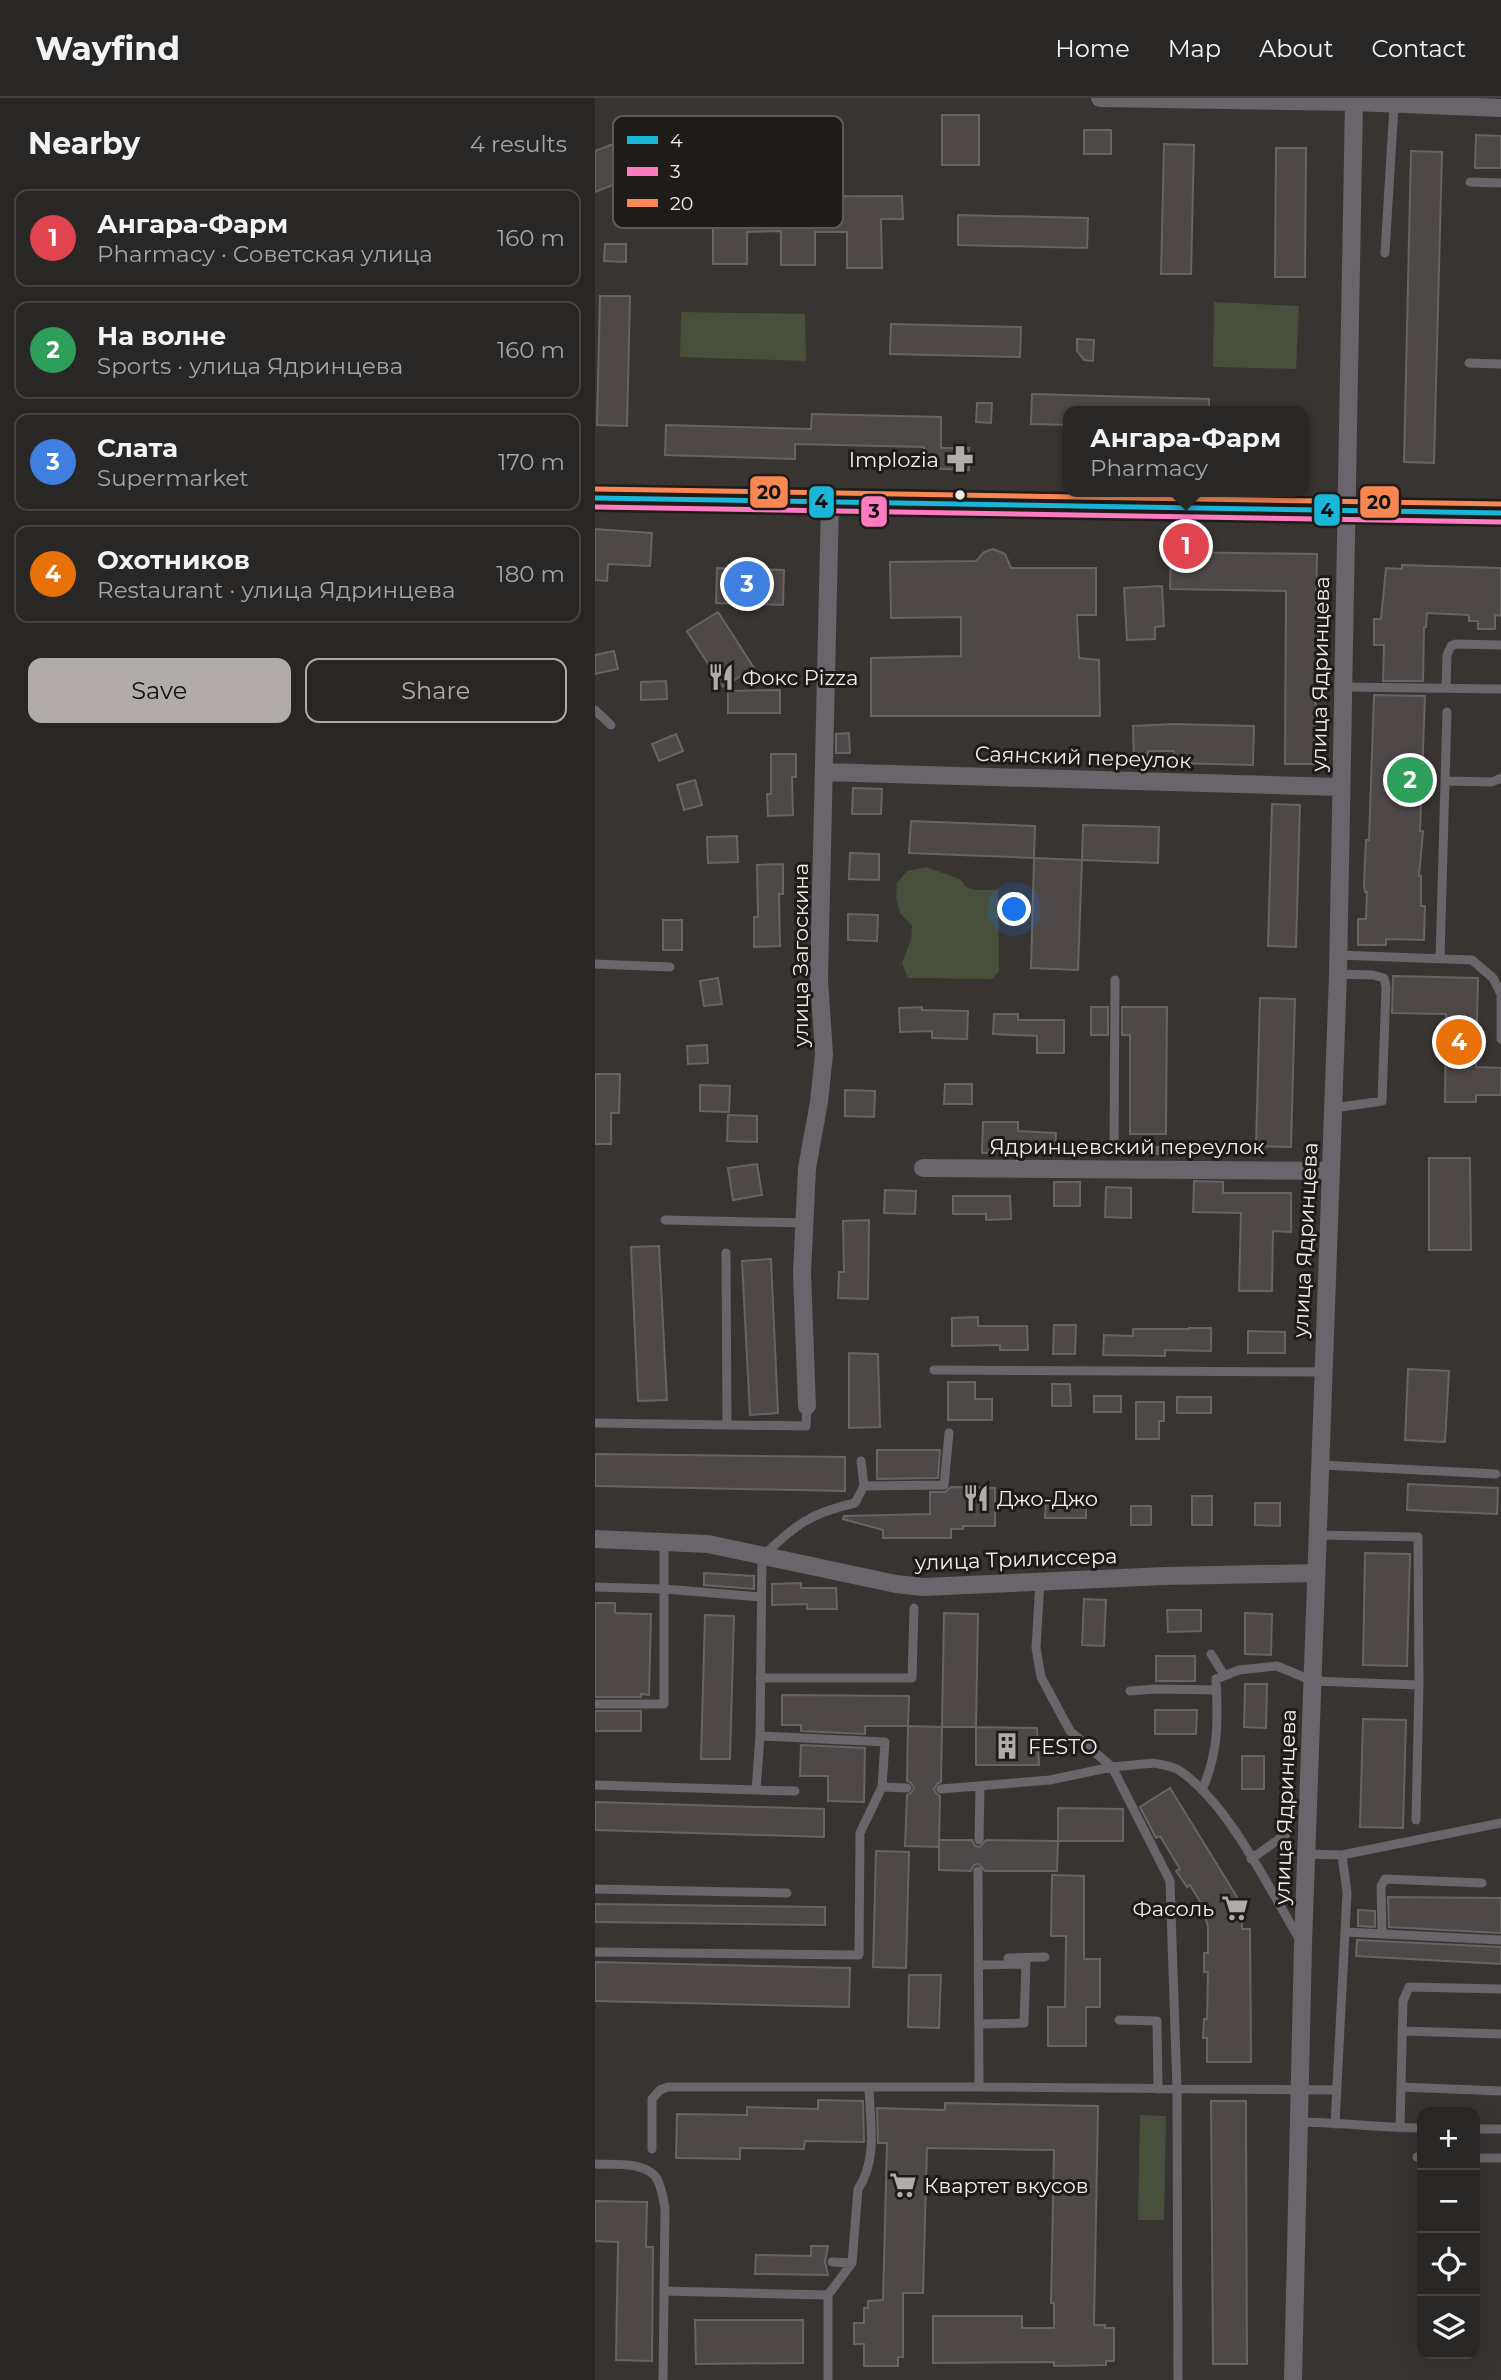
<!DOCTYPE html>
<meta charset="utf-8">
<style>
body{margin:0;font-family:Montserrat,sans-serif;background:#312f2d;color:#f1f3f6}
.controls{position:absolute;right:21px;bottom:21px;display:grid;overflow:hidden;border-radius:14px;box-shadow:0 7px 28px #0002}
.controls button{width:63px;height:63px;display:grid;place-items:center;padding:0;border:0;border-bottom:2px solid #454442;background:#292725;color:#f1f3f6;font:35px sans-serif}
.you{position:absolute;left:420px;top:812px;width:24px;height:24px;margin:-18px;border:5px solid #fff;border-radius:50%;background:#1a73e8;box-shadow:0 0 0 10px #1a73e833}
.badge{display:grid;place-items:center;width:46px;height:46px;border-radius:50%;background:#b1aca9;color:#fff;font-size:23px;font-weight:700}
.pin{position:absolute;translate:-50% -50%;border:4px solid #fff;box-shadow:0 2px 7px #0006}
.popup{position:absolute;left:468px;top:308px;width:245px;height:91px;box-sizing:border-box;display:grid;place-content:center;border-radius:14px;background:#292725;filter:drop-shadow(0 2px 5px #0005);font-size:23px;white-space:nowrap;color:#a5a5a7}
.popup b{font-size:26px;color:#f1f3f6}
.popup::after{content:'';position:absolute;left:50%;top:100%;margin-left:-14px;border:14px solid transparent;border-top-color:#292725}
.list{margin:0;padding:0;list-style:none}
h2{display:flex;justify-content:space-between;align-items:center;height:91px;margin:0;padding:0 28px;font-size:30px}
h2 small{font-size:23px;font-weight:400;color:#a5a5a7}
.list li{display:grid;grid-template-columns:46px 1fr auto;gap:21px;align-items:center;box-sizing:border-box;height:98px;margin:0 14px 14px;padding:0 14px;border:2px solid #454442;border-radius:14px}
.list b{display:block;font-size:26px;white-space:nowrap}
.list p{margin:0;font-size:23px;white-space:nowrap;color:#a5a5a7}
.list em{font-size:23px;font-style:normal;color:#a5a5a7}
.actions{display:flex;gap:14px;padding:21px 28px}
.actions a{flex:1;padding:16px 0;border:2px solid #b1aca9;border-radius:14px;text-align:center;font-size:24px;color:#b1aca9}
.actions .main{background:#b1aca9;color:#111}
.icon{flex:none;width:38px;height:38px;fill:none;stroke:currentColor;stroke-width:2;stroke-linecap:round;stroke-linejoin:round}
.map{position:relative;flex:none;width:906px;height:2282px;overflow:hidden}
header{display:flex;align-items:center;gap:42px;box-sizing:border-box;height:98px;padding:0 35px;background:#292725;border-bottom:2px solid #454442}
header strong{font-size:33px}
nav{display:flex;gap:38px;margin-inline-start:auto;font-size:24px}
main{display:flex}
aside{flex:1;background:#292725}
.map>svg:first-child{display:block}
.green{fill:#484f3b}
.building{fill:#4f4848;stroke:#676463;stroke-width:2}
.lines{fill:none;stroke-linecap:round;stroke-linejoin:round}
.service{stroke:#6a646b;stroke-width:9}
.minor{stroke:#6a646b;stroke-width:18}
.secondary{stroke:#766e77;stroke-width:24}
.bus-1-casing{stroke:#1e1b19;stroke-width:10}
.bus-2-casing{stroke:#1e1b19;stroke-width:10}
.bus-3-casing{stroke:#1e1b19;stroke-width:10}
.bus-1{stroke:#1ab6d8;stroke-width:5}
.bus-2{stroke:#fe7ac1;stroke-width:5}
.bus-3{stroke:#f88751;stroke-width:5}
.bus-dot{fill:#f2edea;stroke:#1e1b19;stroke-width:2.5}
.labels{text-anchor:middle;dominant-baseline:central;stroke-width:6;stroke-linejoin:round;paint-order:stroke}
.poi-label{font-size:21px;fill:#f2edea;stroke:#1e1b19;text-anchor:start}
.street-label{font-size:21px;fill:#f2edea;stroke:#1e1b19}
.key{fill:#1e1b19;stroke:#5e5a58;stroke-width:2}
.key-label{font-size:19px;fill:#f2edea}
.line-badge{stroke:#1e1b19;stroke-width:2.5}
.pale-badge-label{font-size:19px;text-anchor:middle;font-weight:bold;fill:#111}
</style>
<header>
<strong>Wayfind</strong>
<nav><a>Home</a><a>Map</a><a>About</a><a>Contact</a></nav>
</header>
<main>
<aside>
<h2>Nearby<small>4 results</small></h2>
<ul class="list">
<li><span class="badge" style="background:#e0444e">1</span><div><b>Ангара-Фарм</b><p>Pharmacy · Советская улица</p></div><em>160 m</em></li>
<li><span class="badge" style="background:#2e9e5b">2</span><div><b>На волне</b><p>Sports · улица Ядринцева</p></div><em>160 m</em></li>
<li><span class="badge" style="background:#3f7fe0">3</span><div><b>Слата</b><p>Supermarket</p></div><em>170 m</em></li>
<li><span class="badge" style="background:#e8710a">4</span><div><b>Охотников</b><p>Restaurant · улица Ядринцева</p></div><em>180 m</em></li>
</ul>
<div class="actions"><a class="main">Save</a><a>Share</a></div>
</aside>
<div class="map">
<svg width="906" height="2282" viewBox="0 0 906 2282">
<rect width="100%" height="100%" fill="#373431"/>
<path class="green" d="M619,204l85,4 -3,63 -83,-2z
M86,214l124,2 1,47 -126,-4z
M331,769l34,12 6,8 10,3h22l1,81 -7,8 -84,-1 -6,-15 9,-24 1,-13 -12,-13 -4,-14 1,-16 10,-12z
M545,2017l26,1 -2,104h-26z"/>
<path class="building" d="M347,17h37v50h-37z
M64,28l14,35 -78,31v-41z
M489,32h27v24h-27z
M881,37l25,1v32h-26z
M569,46l30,1 -3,129h-30z
M681,50h30l-1,129h-30z
M816,53l31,1 -8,311 -30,-1z
M307,98l1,23h-22l1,49h-35v-36h-32v33h-34v-34l-34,1v32h-34v-49h-13v-18z
M363,117l130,3 -1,30 -129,-3z
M10,146h21v18l-22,-1z
M5,198h30l-3,130 -30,-1z
M296,226l130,3 -1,30 -130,-3z
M482,241l17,1 -1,21 -9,-1 -7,-9z
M437,296l177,5v12h-140v14l-38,-1z
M382,305h15l-1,20 -15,-1z
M217,316l129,3v31h28v22l-45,-2v-21l-129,-3v15l-130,-4 1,-30 145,4z
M0,431l57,4 -2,33 -42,-2 -1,17 -12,-1z
M398,451l12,5 6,14h85v47h-19l2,43 20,2 1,56h-229v-58l90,-2v-39l-70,1 -1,-56 86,-1 8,-9z
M576,454l146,2 -1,59h4l-1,72h-3l-1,79h-30l1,-173 -116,-2z
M807,467l99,3v48l-6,-1v14h-17v-8h-9v-6l-42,-2 -1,14h-2l-1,54h-40l1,-36h-10v-26h7l5,-51 16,1z
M122,470l67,2 -1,35 -67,-2z
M567,488l2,40 -9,1v12l-28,1 -3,-52z
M123,514l36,56 -31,19 -36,-56z
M19,553l4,18 -23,5v-19z
M71,583l1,18 -26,1v-18z
M185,592v23h-52v-22z
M779,597l51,1 -5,135h3l-4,45h2v30h4l-1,34 -38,-1v6h-28v-26h8l1,-27h-2l-1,-8 2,-44h3z
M579,626l80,2 -1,39 -80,-2 1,-12h-26l-1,9h-13l-1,-34z
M254,635l1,20h-14v-19z
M81,636l7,17 -24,10 -7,-17z
M176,656h25v23h-4l1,38 -25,1 -1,-22h4z
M100,682l7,25 -18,5 -7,-25z
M258,690l29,1 -1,25h-29z
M677,706l28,1 -4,142 -28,-1z
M316,723l124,5 -1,32 -125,-5z
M488,727l76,2 -1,36 -76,-3z
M142,738l1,26 -30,1 -1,-26z
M255,755l29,1v26l-30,-1z
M439,760l48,2 -4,110 -47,-2z
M188,766v30h-4l1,52 -26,1v-30h4l-1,-52z
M253,816l30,1 -1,26 -29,-1z
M68,822h19v30h-19z
M798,878l85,2 -2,89 25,1v27h-25v7h-31l1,-88 -54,-1z
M123,880l4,26 -18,2 -4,-25z
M665,900l35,1 -4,148 -35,-1z
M327,909v3l46,1 -1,28 -35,-1v-7l-32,1 -1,-24z
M496,909h17v28h-17z
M527,909h45l-1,127h-36v-99h-8z
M399,916h24v6h46v33h-27v-17l-44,-2z
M112,947l1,18 -20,1 -1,-18z
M0,976h25l-1,39h-8v31h-16z
M350,986h27v20h-28z
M105,987l30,1 -1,26 -29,-1z
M250,992l30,1 -1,26 -29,-1z
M133,1017l29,1v26l-30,-1z
M388,1024h35v9l38,2 -1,19 -73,1z
M834,1060h41l1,92h-42z
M162,1066l5,31 -29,5 -5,-32z
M599,1083l29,1v11h68v39l-18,-1 -1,60h-33l2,-78 -48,-1z
M459,1084h26v24h-26z
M511,1089l25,1v30l-26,-1z
M290,1092l31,1 -1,23 -31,-1z
M358,1098h57l1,23 -25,1v-6h-33z
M274,1122l-1,79 -30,-1 1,-26h5l-1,-51z
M64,1148l8,154 -29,1 -7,-154z
M176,1161l7,154 -28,2 -8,-154z
M383,1219v9h49l1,24h-28v-5l-48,1v-28z
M459,1227h22l-1,29h-22z
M594,1230h22v23l-46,-1v6l-62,-1 1,-20 29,1v-7h56z
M653,1233l37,1v21h-37z
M254,1255l29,1 2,73 -31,1z
M813,1271l41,2 -4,71 -40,-2z
M353,1284h27v17h17v21h-44z
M457,1286h18l1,22h-19z
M499,1298h27v16h-27z
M582,1299h34v16h-34z
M541,1304h28v19h-5v18h-23z
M282,1352h63l-2,28 -61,1z
M0,1356l250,3v34l-250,-5z
M813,1386l90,4 -1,26 -90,-4z
M356,1389l44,1v38h-32v3h-12v9h-68v-8l-40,-11 1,-3 86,-2v-22h15z
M597,1398h20v29h-20z
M451,1400h40v20h-41z
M660,1405h25v23l-25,-1z
M536,1408h20v19h-20z
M770,1455l45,1 -3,112 -44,-1z
M109,1475l50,3v13l-50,-4z
M206,1485v5h35l1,21h-30v-5l-35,1v-21z
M489,1501l22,1 -2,46 -22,-1z
M0,1505h20v10l36,1 -2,81 -8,-1v3h-46z
M572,1512h34v21l-33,1z
M349,1515l34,1 -2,113h-34z
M650,1515l27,1 -1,41 -26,-1z
M110,1517l29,1 -4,143h-29z
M561,1558h39v25h-39z
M650,1586h22l-1,44 -22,-1z
M187,1597l127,1 -1,30h-43v8l-64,-3v-6h-19z
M560,1612h42l-1,24h-41z
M0,1613h46v20h-46z
M768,1621l43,1 -3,108 -43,-1z
M313,1628l34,1 -1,55 -4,2 -3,5 2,4 4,3 -1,51 -34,-1 2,-51 5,-3 2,-4 -3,-5 -4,-2z
M381,1629l61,1 2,37h-63z
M206,1647l64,3 -1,54 -36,-1v-25h-28z
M647,1658h22v33h-22z
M575,1690l67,109 5,18v14h8l1,133h-44v-24h-4l1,-19h3l1,-47h-4v-19h4v-26l-6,-22 -12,-20 -3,2 -11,-16 4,-2 -20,-33 -4,2 -16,-31z
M0,1704l229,7v28l-229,-7z
M463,1710l65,1v32h-65z
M344,1742h33l3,6 5,1 6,-7 72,1 -1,30h-72l-6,-7 -5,1 -3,6 -32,-1z
M281,1753l33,1 -3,116 -33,-1z
M457,1777l32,1v83h16v48h-14v39h-38v-39h17l1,-71h-15z
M793,1799l113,1v35l-112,-6z
M0,1806l230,3v18l-230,-3z
M763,1812l17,1v16l-17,-1z
M762,1842l144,7v17l-145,-8z
M0,1864l255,6 -1,39 -254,-6z
M314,1877h32l-2,53 -31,-1z
M223,2002l45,1 1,41 -59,-1 -1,8 -64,-1v11l-64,-1 1,-44 70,1v-8l71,2z
M616,2003h35l1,263h-34z
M350,2005l153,3 -4,219h11v3h9v33h-8v4l-52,1v-4l-121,1v-47h89v12h32v-25h-3l3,-153 -127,-2 -4,145h-20v64h-5v9h-34v-22h-10v-21h10v-15h4v-7l15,-1 4,-157h-9l-1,-35 68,2z
M0,2103l52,1 -1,45h7l-1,114 -36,-1 2,-118 -23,-1z
M216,2148h17l-3,16 3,13 -73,-1 1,-19 55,1z
M100,2222h108v43l-107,1z"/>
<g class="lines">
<path class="service" d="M875,84l31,1
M790,155l9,-148
M874,265l32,1
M747,589l159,2
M851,590l1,-33 4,-9 5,-2 45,1
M0,612l16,15
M850,683l47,1 9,-4
M743,857l134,5 21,18 8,16v45
M845,860l7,-246
M0,866l75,3
M520,882l-1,171 82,-1
M739,1010l48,-7 4,-114 -2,-9 -11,-3 -35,-1
M70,1122l139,3
M131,1155l1,172
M339,1272l388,2
M0,1325l211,3 1,-20
M726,1367l175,9
M269,1388l80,-1 5,-52
M723,1437l100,2 1,148 -3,135
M0,1489l69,2 97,8
M616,1556l13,21
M165,1580h152l2,-70
M535,1593l26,-2 61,1
M0,1606h69v-162
M0,1687l161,5 4,-54
M287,1689l25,1
M346,1691l109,-9 62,-13 -42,-36 -29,-54 -5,-29 4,-66
M161,1692l39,1
M607,1692c17,-38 16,-70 14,-111l23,-9 38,-4 36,15 106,4
M384,1742l1,-54
M711,1756l36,1 5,38 -2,39
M747,1757l159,-32
M656,1761l35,-25
M383,1773l1,216
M0,1791l192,4
M787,1836l-1,-48 4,-7 97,4
M0,1854l264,3 1,-122 22,-46 3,-45 -125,-6 2,-179c33,-32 48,-44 93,-54l9,-17 -3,-25
M413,1860l37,-1
M383,1867l48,-1 -2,59 -45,1
M524,1922l38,1 1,68
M807,1933l99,3
M806,1989l100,4
M702,2024c42,0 83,6 125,6
M740,2026l10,-192 156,8
M805,2030l3,-127 6,-14 92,2
M880,2031h26
M57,2051v-50l8,-9 8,-3h311l357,3
M822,2059h5
M880,2060h26
M0,2066c18,1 46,-3 60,12 6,7 8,22 10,32l-2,172
M237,2164l20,1
M69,2193l164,4
M233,2282v-85l24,-32 6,-74c20,-29 12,-68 11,-102
M583,2282l-1,-291 -7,-208 -58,-114 42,-4c8,2 19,3 26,8 49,33 89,118 120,169"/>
<path class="minor" d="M505,0l254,4 147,6
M229,674l516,15
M328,1070l408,3
M212,1308l-5,-133 5,-105 12,-66 5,-48 -5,-75 11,-476
M0,1441l113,5 188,40 27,3 242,-11 151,-3
M698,2282l10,-436 35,-970 16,-872"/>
<path class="secondary" d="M0,400l906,15"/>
<defs>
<path id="bus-1" d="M0,400l906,15"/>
<path id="bus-2" d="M0,409l906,15"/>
<path id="bus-3" d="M0,391l906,15"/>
</defs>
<use href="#bus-1" class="bus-1-casing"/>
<use href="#bus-2" class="bus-2-casing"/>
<use href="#bus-3" class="bus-3-casing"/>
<use href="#bus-1" class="bus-1"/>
<use href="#bus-2" class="bus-2"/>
<use href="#bus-3" class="bus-3"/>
</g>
<defs>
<symbol id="pharmacy-bare" viewBox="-9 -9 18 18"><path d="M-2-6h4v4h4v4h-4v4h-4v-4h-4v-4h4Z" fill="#b1aca9" stroke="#1e1b19" stroke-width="2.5" paint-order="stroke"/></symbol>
<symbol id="restaurant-bare" viewBox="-9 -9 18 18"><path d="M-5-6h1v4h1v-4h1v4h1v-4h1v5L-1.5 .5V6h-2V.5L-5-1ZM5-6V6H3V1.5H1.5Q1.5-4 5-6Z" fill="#b1aca9" stroke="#1e1b19" stroke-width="2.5" paint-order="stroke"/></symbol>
<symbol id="building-bare" viewBox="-9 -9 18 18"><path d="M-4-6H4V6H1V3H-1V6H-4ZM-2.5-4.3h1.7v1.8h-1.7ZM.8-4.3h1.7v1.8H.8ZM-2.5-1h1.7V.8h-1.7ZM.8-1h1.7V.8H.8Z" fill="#b1aca9" stroke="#1e1b19" stroke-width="2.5" paint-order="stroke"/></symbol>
<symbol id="supermarket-bare" viewBox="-9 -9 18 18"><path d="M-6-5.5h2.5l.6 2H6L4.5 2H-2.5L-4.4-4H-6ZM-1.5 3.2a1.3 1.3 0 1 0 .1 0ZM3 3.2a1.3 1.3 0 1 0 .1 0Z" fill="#b1aca9" stroke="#1e1b19" stroke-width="2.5" paint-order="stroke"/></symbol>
</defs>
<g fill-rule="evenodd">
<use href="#pharmacy-bare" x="346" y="342" width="38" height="38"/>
<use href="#restaurant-bare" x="107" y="560" width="38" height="38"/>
<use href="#restaurant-bare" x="362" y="1381" width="38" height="38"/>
<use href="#building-bare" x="393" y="1629" width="38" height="38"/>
<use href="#supermarket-bare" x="621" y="1791" width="38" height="38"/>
<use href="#supermarket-bare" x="289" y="2068" width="38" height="38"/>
</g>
<circle class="bus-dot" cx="365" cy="397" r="6"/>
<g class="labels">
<g class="poi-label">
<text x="344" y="361" text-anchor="end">Implozia</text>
<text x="147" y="579">Фокс Pizza</text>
<text x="402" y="1400">Джо-Джо</text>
<text x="433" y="1648">FESTO</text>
<text x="619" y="1810" text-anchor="end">Фасоль</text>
<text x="329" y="2087">Квартет вкусов</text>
</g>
<g class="street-label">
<text transform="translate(725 576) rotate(-89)">улица Ядринцева</text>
<text transform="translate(488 659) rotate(2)">Саянский переулок</text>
<text transform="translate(205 857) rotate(-90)">улица Загоскина</text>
<text x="532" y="1048">Ядринцевский переулок</text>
<text transform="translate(710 1142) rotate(-87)">улица Ядринцева</text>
<text transform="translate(421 1461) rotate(-2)">улица Трилиссера</text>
<text transform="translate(690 1709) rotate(-88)">улица Ядринцева</text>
</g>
</g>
<rect x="18" y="18" width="230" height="112" rx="10" class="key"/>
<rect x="32" y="38" width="31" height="8" fill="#1ab6d8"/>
<rect x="32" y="69" width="31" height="9" fill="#fe7ac1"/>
<rect x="32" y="101" width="31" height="8" fill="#f88751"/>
<g class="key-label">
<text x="75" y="49">4</text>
<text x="75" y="80">3</text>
<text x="75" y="112">20</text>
</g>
<g class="line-badge">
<rect x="154" y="377" width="40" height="34" rx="7" fill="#f88751"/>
<rect x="213" y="387" width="27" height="34" rx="7" fill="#1ab6d8"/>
<rect x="764" y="387" width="41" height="34" rx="7" fill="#f88751"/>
<rect x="718" y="395" width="28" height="34" rx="7" fill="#1ab6d8"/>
<rect x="265" y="397" width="28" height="33" rx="7" fill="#fe7ac1"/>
</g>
<g class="pale-badge-label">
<text x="174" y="401">20</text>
<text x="226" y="410">4</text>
<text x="784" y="411">20</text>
<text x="732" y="419">4</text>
<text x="279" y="420">3</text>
</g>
</svg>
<div class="controls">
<button>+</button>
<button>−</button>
<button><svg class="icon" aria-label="locate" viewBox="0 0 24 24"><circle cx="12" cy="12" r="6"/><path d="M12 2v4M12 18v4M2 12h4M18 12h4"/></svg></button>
<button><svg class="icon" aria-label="layers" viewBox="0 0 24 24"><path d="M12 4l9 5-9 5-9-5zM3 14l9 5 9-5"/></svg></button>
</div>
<div class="you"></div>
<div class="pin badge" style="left:591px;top:448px;background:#e0444e">1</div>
<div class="popup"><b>Ангара-Фарм</b>Pharmacy</div>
<div class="pin badge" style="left:815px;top:682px;background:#2e9e5b">2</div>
<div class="pin badge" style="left:152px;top:486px;background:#3f7fe0">3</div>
<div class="pin badge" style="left:864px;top:944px;background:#e8710a">4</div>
</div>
</main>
